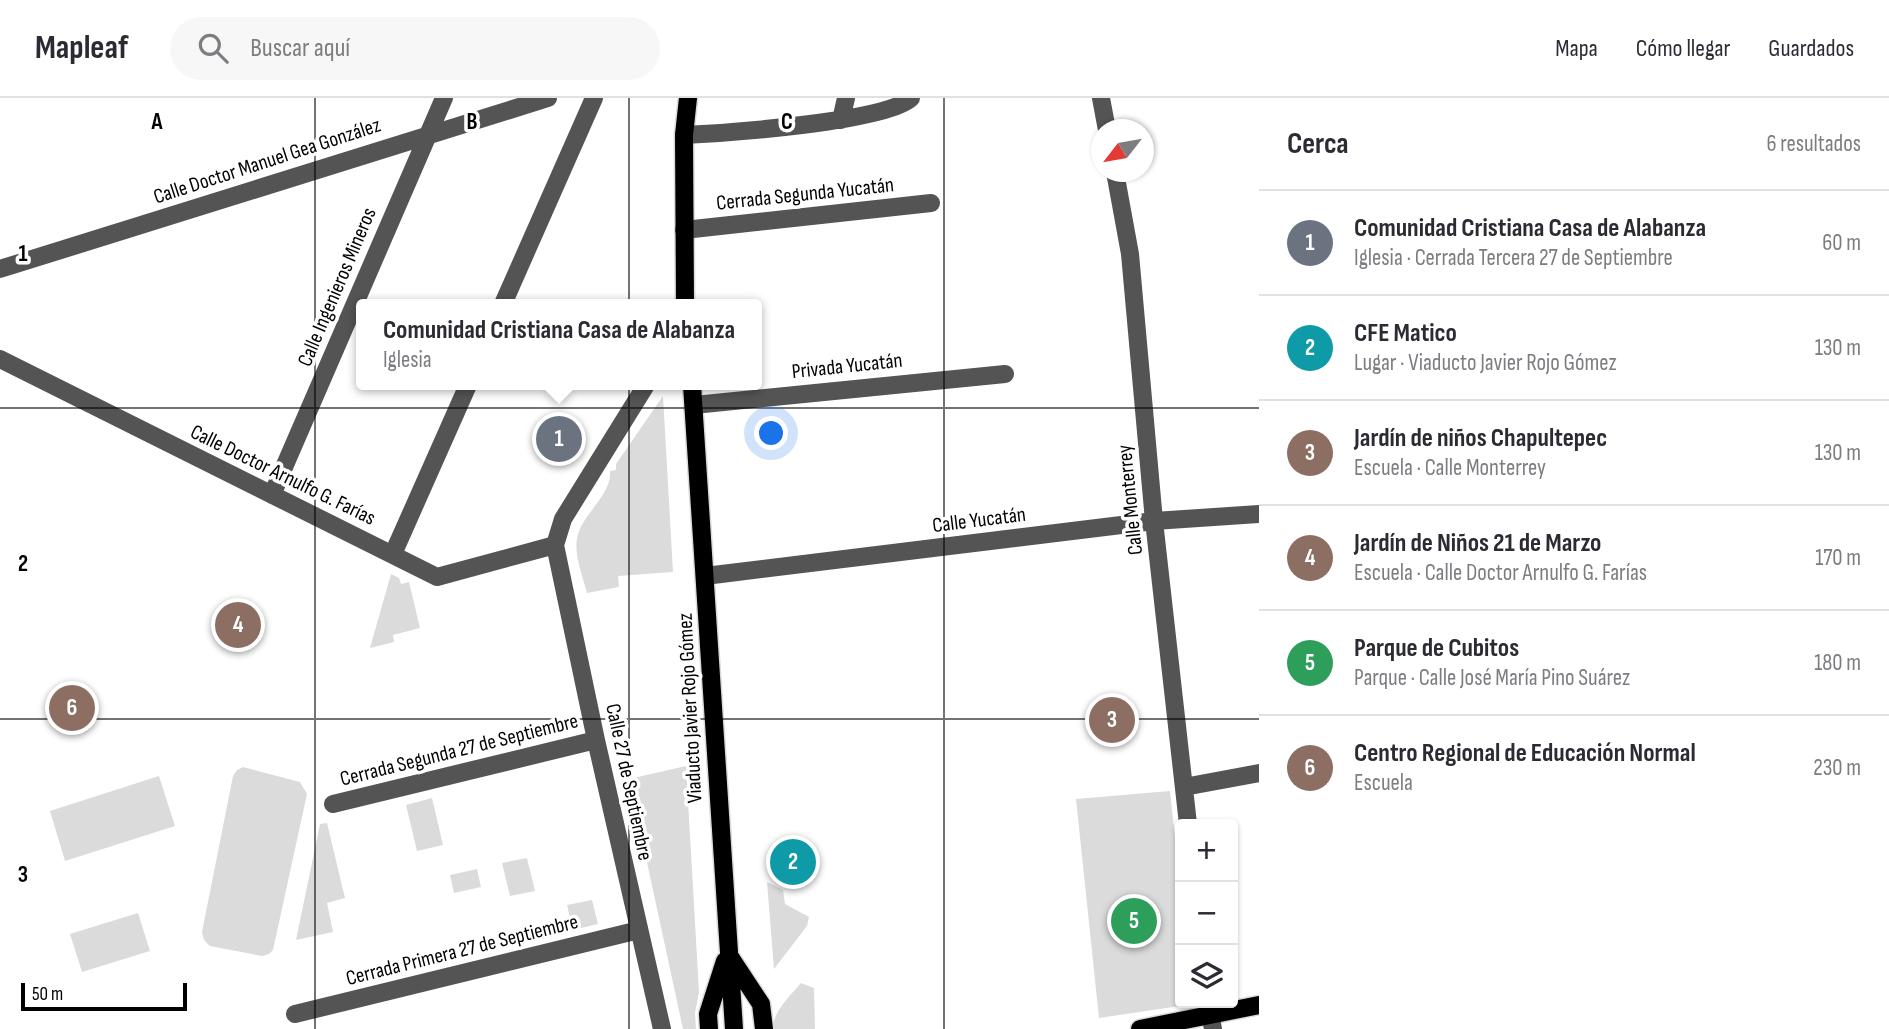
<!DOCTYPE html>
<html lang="es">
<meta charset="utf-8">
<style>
body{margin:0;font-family:"Sofia Sans Condensed",sans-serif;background:#f7f7f7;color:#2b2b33}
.controls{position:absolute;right:21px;bottom:21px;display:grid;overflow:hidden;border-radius:7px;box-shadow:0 2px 5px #0004}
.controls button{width:63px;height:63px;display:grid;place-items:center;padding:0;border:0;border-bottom:2px solid #e1e1e2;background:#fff;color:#2b2b33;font:35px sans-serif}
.compass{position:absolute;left:1091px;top:21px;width:63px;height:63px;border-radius:50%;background:#fff;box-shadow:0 2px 5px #0004;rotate:239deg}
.scale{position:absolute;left:21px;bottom:18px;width:166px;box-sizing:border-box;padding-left:7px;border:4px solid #000;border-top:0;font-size:19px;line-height:24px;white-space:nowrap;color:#000;-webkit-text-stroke:5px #fff;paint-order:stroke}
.you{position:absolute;left:772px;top:336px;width:24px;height:24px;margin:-18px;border:5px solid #fff;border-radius:50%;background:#1a73e8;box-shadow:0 0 0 10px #1a73e833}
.badge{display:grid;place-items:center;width:46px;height:46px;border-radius:50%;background:#ea580c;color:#fff;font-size:23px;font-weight:700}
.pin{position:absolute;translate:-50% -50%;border:4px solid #fff;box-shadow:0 2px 7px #0006}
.popup{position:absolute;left:356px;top:201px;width:406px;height:91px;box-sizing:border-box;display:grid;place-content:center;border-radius:7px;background:#fff;filter:drop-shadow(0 2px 5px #0005);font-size:23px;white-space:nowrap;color:#7c7c81}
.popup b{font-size:26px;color:#2b2b33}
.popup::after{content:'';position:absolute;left:50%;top:100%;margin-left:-14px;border:14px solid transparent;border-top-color:#fff}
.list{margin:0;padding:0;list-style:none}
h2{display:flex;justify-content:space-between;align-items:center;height:91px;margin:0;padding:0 28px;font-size:30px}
h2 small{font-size:23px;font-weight:400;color:#7c7c81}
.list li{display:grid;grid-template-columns:46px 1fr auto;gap:21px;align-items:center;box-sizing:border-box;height:105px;padding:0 28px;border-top:2px solid #e1e1e2}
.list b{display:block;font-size:26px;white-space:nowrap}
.list p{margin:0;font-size:23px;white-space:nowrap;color:#7c7c81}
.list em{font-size:23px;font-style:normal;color:#7c7c81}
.icon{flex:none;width:38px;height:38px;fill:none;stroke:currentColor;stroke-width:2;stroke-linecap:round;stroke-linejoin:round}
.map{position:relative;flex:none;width:1259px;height:931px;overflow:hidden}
header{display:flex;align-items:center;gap:42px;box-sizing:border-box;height:98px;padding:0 35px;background:#fff;border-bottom:2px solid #e1e1e2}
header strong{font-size:33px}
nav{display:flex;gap:38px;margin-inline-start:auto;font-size:24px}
.search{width:490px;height:63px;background:#f7f7f7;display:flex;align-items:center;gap:18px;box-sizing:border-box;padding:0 24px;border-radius:38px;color:#7c7c81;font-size:26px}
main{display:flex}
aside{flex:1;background:#fff}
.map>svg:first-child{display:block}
.green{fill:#dbdbdb}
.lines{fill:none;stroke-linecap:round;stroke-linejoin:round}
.major-casing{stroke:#dbdbdb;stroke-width:21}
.minor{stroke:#545454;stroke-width:18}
.major{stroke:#000;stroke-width:18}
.grid{fill:none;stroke:#000;stroke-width:2;stroke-opacity:0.55}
.labels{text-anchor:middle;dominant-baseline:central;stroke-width:7;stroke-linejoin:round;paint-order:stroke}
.street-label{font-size:21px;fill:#000;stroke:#fff}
.grid-label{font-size:23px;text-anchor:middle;font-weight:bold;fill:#000;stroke:#fff;stroke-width:7;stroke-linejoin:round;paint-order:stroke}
</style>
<header>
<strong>Mapleaf</strong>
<div class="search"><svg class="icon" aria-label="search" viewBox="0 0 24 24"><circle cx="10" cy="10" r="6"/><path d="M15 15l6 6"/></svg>Buscar aquí</div>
<nav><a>Mapa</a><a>Cómo llegar</a><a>Guardados</a></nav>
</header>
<main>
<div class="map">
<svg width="1259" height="931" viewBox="0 0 1259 931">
<rect width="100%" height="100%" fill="#fff"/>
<path class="green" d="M663,298l10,176 -55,4 1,11 -32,6c-4,-16 -13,-37 -10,-54 4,-25 35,-43 33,-68l6,-1v-6z
M391,476l8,4 2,6 8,-2 11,46 -27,7 1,7 -24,6z
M686,668l13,226 -4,21 1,16h-13l-54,-250z
M243,669l57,15 7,12 -34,156 -4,4 -7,2 -52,-10 -6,-6 -2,-8 31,-156 4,-6z
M159,678l16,50 -110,35 -15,-50z
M1170,693l10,95v117l13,1 -94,14 -23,-219z
M432,700l11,47 -26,6 -11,-46z
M327,725l18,75 -18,5 6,29 -37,8 24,-116z
M527,760l8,33 -25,5 -8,-33z
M477,771l4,18 -27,6 -4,-18z
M767,784l16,8 2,14 24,13 -2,9 -33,43z
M592,802l6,24 -25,6 -6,-25z
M138,815l12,38 -68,21 -12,-38z
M801,885l13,5 1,41h-42c0,-18 17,-33 28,-46z"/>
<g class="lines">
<defs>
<path id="major" d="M685,206l-1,-169 4,-37
M692,287l42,644
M730,859l31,47 3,25
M709,931l-1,-15 17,-53
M1140,931l119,-24"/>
</defs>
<use href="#major" class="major-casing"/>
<path class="minor" d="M1101,0l6,32
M841,22l5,-22
M684,37c42,-2 202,-13 227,-37
M1115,74l15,82 24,267 34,303
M684,132l247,-27
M0,171l548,-171
M503,206l91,-206
M0,261l437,218 118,-32
M694,307l311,-31
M272,397l172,-397
M555,447l41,195 66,289
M555,447l8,-26 83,-134
M393,456l75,-169
M705,478l449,-55 105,-7
M1184,689l75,-14
M333,706l263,-64
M1208,905l5,26
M295,916l344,-84"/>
<use href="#major" class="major"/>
</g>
<path class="grid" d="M315,0v931M629,0v931M944,0v931M0,310h1259M0,621h1259"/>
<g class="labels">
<g class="street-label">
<text transform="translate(267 63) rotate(-18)">Calle Doctor Manuel Gea González</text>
<text transform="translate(805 96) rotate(-6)">Cerrada Segunda Yucatán</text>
<text transform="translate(337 189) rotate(-67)">Calle Ingenieros Mineros</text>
<text transform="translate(847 268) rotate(-6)">Privada Yucatán</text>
<text transform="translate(283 377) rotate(26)">Calle Doctor Arnulfo G. Farías</text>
<text transform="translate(1130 402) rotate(-96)">Calle Monterrey</text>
<text transform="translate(979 422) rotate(-7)">Calle Yucatán</text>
<text transform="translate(690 610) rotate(-93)">Viaducto Javier Rojo Gómez</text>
<text transform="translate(459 652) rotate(-14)">Cerrada Segunda 27 de Septiembre</text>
<text transform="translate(629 684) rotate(78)">Calle 27 de Septiembre</text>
<text transform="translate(462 852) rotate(-14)">Cerrada Primera 27 de Septiembre</text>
</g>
</g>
<g class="grid-label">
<text x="157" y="31">A</text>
<text x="472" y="31">B</text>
<text x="787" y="31">C</text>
<text x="23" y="163">1</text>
<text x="23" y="473">2</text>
<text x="23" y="784">3</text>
</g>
</svg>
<div class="controls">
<button>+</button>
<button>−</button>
<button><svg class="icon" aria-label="layers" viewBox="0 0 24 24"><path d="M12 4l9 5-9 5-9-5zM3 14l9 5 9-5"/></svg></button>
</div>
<svg class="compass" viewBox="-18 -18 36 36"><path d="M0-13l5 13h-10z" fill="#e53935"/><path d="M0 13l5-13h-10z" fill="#7c7c81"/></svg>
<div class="scale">50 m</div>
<div class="you"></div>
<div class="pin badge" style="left:559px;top:341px;background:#6b7280">1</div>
<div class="popup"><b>Comunidad Cristiana Casa de Alabanza</b>Iglesia</div>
<div class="pin badge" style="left:793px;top:764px;background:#0f9aa8">2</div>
<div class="pin badge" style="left:1112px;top:622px;background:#8d6e63">3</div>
<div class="pin badge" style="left:238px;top:527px;background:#8d6e63">4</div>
<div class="pin badge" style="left:1134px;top:823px;background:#2e9e5b">5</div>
<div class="pin badge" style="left:72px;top:610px;background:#8d6e63">6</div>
</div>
<aside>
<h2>Cerca<small>6 resultados</small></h2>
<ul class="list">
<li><span class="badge" style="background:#6b7280">1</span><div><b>Comunidad Cristiana Casa de Alabanza</b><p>Iglesia · Cerrada Tercera 27 de Septiembre</p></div><em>60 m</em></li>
<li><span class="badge" style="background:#0f9aa8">2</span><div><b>CFE Matico</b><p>Lugar · Viaducto Javier Rojo Gómez</p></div><em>130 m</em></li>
<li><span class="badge" style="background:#8d6e63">3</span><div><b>Jardín de niños Chapultepec</b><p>Escuela · Calle Monterrey</p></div><em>130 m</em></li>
<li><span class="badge" style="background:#8d6e63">4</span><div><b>Jardín de Niños 21 de Marzo</b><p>Escuela · Calle Doctor Arnulfo G. Farías</p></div><em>170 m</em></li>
<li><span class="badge" style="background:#2e9e5b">5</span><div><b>Parque de Cubitos</b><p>Parque · Calle José María Pino Suárez</p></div><em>180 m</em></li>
<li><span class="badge" style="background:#8d6e63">6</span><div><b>Centro Regional de Educación Normal</b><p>Escuela</p></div><em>230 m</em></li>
</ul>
</aside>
</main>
